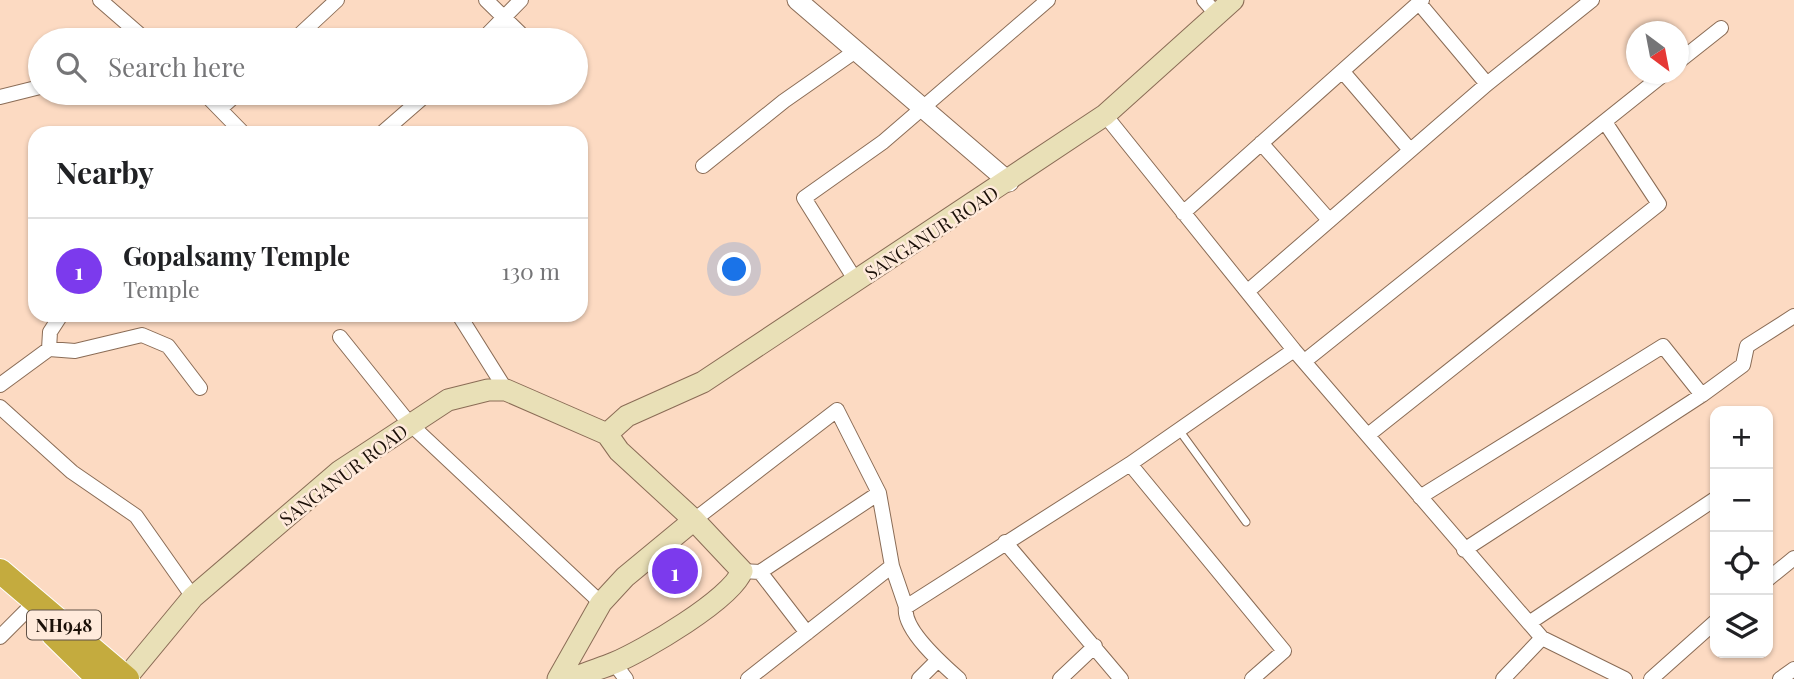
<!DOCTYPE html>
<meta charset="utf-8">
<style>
body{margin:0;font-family:"Playfair Display",serif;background:#f2f2f2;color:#202124}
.controls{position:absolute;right:21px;bottom:21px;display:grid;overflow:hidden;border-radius:14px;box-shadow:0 2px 5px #0004}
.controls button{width:63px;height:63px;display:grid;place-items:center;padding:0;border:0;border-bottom:2px solid #e0e0e0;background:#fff;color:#202124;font:35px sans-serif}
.compass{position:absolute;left:1626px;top:21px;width:63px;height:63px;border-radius:50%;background:#fff;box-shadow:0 2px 5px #0004;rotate:148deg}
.you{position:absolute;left:735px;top:270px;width:24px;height:24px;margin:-18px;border:5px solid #fff;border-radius:50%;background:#1a73e8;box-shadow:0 0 0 10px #1a73e833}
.badge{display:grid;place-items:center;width:46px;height:46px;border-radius:50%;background:#7c3aed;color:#fff;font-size:23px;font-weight:700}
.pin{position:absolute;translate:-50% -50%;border:4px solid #fff;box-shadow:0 2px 7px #0006}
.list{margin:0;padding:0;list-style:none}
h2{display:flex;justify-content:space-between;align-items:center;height:91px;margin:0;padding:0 28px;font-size:30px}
h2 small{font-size:23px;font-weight:400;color:#757577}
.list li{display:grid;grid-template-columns:46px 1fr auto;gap:21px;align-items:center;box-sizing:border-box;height:105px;padding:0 28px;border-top:2px solid #e0e0e0}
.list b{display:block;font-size:26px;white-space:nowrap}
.list p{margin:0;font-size:23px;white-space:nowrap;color:#757577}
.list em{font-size:23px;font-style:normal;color:#757577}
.icon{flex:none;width:38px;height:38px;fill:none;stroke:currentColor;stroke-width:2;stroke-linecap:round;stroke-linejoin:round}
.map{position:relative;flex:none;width:1794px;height:679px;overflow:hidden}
.search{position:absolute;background:#fff;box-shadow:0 2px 5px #0004;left:28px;top:28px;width:560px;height:77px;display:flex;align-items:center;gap:18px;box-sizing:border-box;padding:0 24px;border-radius:38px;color:#757577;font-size:26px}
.panel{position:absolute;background:#fff;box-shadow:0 2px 5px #0004;left:28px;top:126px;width:560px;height:196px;border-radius:21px}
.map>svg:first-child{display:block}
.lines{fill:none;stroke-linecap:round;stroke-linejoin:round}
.service-casing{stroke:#8a6c56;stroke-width:9}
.minor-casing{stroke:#8a6c56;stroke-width:16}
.tertiary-casing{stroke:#8a6c56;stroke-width:21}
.secondary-casing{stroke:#8a6c56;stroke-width:23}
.trunk-casing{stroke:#fff;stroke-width:26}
.service{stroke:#fff;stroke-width:7}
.minor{stroke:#fff;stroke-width:14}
.tertiary{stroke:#fff;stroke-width:19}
.secondary{stroke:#e9e0b7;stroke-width:21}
.trunk{stroke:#c4ab3e;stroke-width:24}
.labels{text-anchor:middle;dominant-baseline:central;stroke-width:5;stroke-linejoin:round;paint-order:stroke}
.shield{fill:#ffeadb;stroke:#5f5147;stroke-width:2}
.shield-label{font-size:18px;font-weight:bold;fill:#1b1008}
.street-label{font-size:19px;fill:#1b1008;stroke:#ffeadb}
</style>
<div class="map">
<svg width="1794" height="679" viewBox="0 0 1794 679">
<rect width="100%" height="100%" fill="#fcdac2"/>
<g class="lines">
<defs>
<path id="service" d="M1179,430l67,92"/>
<path id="minor" d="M100,0l46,40
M486,0l41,40
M1204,0l13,15
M1419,3l68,81
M294,40l43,-40
M482,40l39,-40
M1678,62l43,-34
M1343,72l67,78
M204,93l39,40
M0,97l40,-10
M221,108l17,-15
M1105,115l189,235 248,288 83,41
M382,133l46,-40
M1261,143l68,77
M703,166l81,-65 73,-51
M1183,213l239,-213
M856,281l-52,-83 79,-56 165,-142
M1248,291l239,-207 105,-84
M459,315l47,75
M340,337l69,86 192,180
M49,349l1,-17 11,-17
M1306,360l358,-286
M0,385l49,-36 26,2 67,-16 26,11 32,42
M0,407l72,65 64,44 57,81
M1368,435l291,-231 -54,-82
M1130,464l154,187 -32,28
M1420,497l243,-151 39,49
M694,520l143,-110 42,83
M1005,542l116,137
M1464,550l238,-155 41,-30 4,-19 47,-30
M742,571l18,1 119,-79 13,73 14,41c-4,22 37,58 53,72
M760,572l47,61
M1768,579l26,-21
M906,607l224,-143 164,-114
M1529,623l186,-124
M0,637l28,-28
M614,663l12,16
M748,679l144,-113
M919,679l19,-19
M1060,679l35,-33
M1503,679l39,-41
M1651,679l64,-57
M1780,679l14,-10"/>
<path id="tertiary" d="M797,0l212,182"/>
<path id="secondary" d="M607,434l20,-18 76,-34 402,-267 128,-115
M126,678l67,-81 147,-126 108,-71 40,-10h18l101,44 12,17 75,69 48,51c-10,28 -99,80 -128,92 -14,6 -28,9 -41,16
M558,679l43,-76 24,-26 69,-57"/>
<path id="trunk" d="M0,571l127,108
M54,635l45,44"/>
</defs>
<use href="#service" class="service-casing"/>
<use href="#minor" class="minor-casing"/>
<use href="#tertiary" class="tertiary-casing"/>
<use href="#secondary" class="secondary-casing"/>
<use href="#trunk" class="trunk-casing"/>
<use href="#service" class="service"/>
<use href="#minor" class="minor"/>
<use href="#tertiary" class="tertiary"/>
<use href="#secondary" class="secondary"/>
<use href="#trunk" class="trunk"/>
</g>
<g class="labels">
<rect class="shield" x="27" y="610.5" width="74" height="29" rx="5"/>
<g class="shield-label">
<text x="64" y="625">NH948</text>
</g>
<g class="street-label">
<text transform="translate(931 232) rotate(-33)">SANGANUR ROAD</text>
<text transform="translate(343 474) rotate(-37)">SANGANUR ROAD</text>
</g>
</g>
</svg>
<div class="controls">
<button>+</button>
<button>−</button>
<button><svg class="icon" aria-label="locate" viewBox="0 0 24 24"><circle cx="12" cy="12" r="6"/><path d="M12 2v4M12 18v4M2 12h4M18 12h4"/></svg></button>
<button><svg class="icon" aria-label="layers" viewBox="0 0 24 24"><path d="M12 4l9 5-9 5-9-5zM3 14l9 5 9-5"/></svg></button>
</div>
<svg class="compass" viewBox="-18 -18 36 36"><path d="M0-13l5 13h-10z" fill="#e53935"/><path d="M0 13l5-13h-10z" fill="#757577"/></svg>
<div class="you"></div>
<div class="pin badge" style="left:675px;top:571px">1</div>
<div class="search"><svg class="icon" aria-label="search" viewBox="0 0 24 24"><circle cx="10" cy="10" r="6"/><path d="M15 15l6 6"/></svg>Search here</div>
<section class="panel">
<h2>Nearby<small></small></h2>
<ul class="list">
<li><span class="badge">1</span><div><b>Gopalsamy Temple</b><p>Temple</p></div><em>130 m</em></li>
</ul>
</section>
</div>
